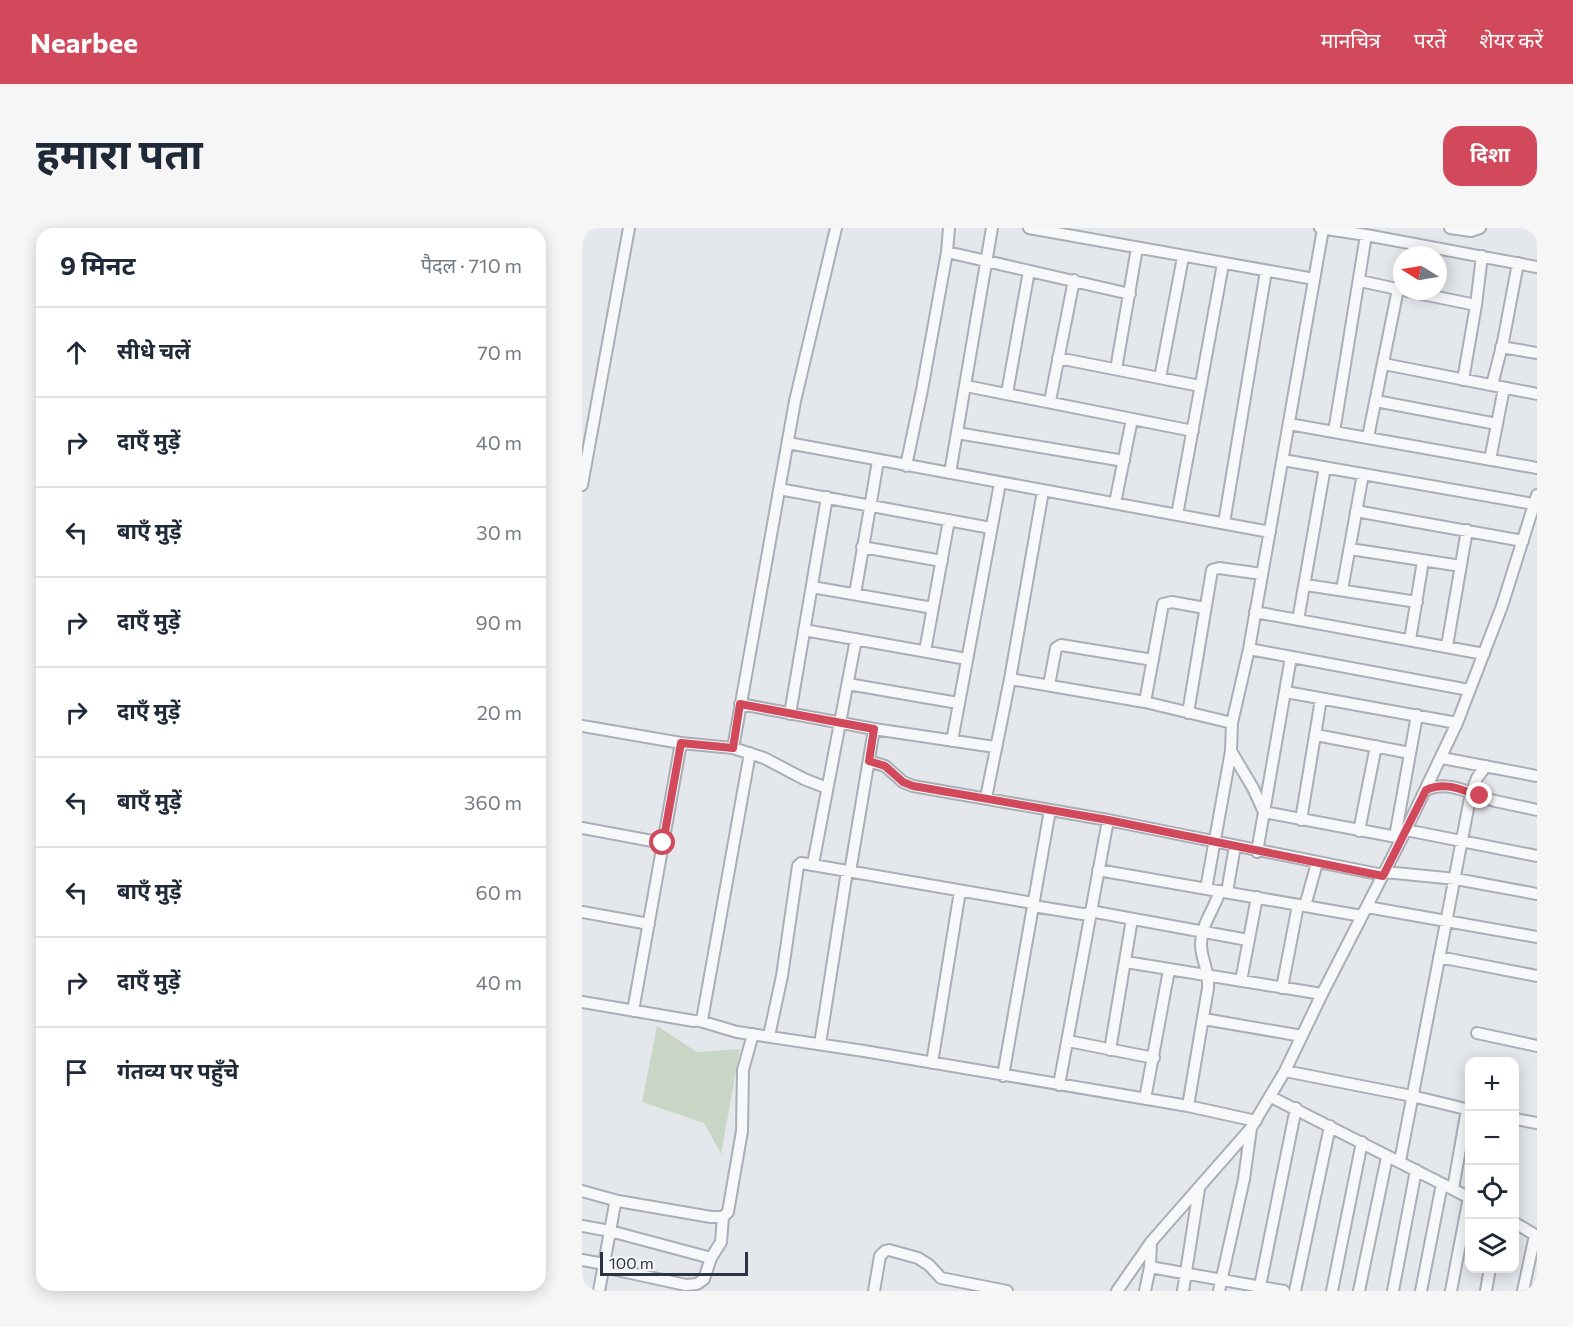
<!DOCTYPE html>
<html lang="hi">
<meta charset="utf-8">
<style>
body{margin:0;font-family:Commissioner,"Noto Sans Devanagari",sans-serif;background:#f6f6f7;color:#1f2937}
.controls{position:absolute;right:18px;bottom:18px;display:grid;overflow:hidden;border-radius:12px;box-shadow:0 3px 15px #0003}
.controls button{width:54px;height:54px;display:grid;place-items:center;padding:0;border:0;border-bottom:2px solid #e0e1e3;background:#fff;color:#1f2937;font:30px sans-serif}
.compass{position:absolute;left:811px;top:18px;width:54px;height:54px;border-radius:50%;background:#fff;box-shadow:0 3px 15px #0003;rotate:281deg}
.scale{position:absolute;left:18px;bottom:15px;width:148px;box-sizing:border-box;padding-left:6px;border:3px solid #2b3445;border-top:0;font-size:16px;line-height:21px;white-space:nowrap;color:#2b3445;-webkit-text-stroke:4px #f4f6f9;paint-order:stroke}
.stop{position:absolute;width:18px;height:18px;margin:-14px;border:4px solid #d1495b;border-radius:50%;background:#fff}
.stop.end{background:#d1495b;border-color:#fff;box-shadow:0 2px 6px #0008}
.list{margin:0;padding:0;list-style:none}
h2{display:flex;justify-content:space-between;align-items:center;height:78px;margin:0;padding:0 24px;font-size:26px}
h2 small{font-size:20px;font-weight:400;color:#747a83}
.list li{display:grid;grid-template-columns:39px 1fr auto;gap:18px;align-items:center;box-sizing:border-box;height:90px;padding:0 24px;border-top:2px solid #e0e1e3}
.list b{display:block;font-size:22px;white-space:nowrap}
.list em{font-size:20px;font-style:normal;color:#747a83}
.icon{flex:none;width:33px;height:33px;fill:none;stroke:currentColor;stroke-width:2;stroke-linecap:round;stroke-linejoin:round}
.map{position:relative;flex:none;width:955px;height:1063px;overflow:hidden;border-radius:18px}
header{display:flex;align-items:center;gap:36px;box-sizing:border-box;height:84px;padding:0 30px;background:#d1495b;color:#fff}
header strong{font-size:28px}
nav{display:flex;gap:33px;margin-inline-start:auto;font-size:21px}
.intro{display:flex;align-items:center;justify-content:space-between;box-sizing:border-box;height:144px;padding:0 36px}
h1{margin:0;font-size:42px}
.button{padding:15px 27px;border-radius:18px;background:#d1495b;color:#fff;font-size:21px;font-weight:700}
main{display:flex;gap:36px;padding:0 36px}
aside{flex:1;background:#fff;border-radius:18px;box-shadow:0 3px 15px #0003}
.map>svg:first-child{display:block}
.green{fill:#c9d6c5}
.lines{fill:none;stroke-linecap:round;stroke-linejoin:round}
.minor-casing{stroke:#a9aeb7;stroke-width:14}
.minor{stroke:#f7f8fa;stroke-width:10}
.route{stroke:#d1495b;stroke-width:8}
</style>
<header>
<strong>Nearbee</strong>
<nav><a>मानचित्र</a><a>परतें</a><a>शेयर करें</a></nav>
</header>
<div class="intro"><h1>हमारा पता</h1><a class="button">दिशा</a></div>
<main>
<aside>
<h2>9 मिनट<small>पैदल · 710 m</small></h2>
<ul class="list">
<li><svg class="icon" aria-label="ahead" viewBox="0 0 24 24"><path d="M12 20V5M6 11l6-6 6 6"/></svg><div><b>सीधे चलें</b></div><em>70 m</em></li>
<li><svg class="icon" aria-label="right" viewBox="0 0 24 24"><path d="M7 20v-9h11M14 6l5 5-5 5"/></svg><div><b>दाएँ मुड़ें</b></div><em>40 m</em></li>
<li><svg class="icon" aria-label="left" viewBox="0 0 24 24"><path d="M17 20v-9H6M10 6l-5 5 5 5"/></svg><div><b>बाएँ मुड़ें</b></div><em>30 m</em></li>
<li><svg class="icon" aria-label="right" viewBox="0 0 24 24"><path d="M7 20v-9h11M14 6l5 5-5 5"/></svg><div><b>दाएँ मुड़ें</b></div><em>90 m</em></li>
<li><svg class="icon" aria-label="right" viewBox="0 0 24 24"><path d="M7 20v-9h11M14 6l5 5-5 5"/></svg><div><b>दाएँ मुड़ें</b></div><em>20 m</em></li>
<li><svg class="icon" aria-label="left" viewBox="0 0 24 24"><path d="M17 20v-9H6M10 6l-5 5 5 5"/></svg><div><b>बाएँ मुड़ें</b></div><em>360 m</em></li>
<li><svg class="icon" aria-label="left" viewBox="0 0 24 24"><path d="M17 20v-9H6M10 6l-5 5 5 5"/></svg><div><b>बाएँ मुड़ें</b></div><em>60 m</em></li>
<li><svg class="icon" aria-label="right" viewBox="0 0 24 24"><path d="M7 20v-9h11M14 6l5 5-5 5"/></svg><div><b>दाएँ मुड़ें</b></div><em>40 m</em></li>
<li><svg class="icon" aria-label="arrive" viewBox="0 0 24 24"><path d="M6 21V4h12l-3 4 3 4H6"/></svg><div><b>गंतव्य पर पहुँचे</b></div></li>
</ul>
</aside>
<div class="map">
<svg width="955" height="1063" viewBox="0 0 955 1063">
<rect width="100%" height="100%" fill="#e4e7ec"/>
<path class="green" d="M75,798l40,26 43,-3 -19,105 -17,-31 -62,-21z"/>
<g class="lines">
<defs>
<path id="minor" d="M447,0l285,51
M738,0l46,7 171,32
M868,0l21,3 9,-3
M365,24l183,42
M778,53l42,9
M825,63l69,14
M919,119l36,6
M476,130l142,28
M802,136l153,30
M534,141l21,-121
M578,150l23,-121
M881,152l13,-75 6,-49
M910,157l11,-43 15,-79
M384,158l227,45
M425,165l22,-122
M468,173l24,-121
M794,173l121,23
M707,196l248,44
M752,204l32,-197
M375,205l167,28
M786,209l30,-148
M206,215l482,89
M701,232l251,44
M908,232l14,-72
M324,238l16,-76 25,-138 2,-24
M368,245l42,-245
M0,257l47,-257
M197,261l212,39
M533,275l17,-84
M774,283l167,30
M595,287l46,-251
M642,295l42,-252
M280,319l80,14
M768,321l111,17
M724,357l111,17
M230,359l121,21
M760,362l21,-116
M273,366l23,-133
M673,384l229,42
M716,392l27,-153
M222,402l163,29
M828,412l13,-79
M865,418l20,-116
M667,421l220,41
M343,423l24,-131
M428,451l135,23 87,21
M266,456l110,19
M467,457l7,-37 5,-3 92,15
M704,464l171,31
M563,474l18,-98 9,-2 33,6
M158,476l134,25 121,18
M606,485l24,-143 7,-2 43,6
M208,486l37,-217
M0,498l99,17 52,5 31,10 40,21 23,9
M734,507l94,18
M370,513l48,-258
M151,520l62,-347 41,-173
M649,523l22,37 11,24 138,26
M860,530l95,18
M287,533l16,5 18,16 10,4 195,34 275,55
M844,562c23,-11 46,5 69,11 14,3 28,6 42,9
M404,570l24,-119 33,-188
M719,592l20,-121
M0,600l81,15
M824,602l131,26
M777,603l17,-85
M813,609l22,-122
M675,624l34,-195
M231,636l43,-225
M516,642l264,46
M268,644l24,-143
M803,644l71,7 81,15
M624,661l25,-138 1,-28 17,-74 74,-420
M645,664l8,-46
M451,678l56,9
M723,678l12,-43
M785,679l170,30
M508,683l158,29
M0,684l67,12
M857,729l98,19
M544,734l196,32
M659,753l16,-84
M700,760l16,-83
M0,774l112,19 8,-1 48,-267
M51,783l48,-268
M622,791l98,17
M118,793l37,11 127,19 324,55 68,15
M895,805l60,13
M187,808l13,-60 16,-110 3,-3 232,40
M486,813l86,17
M238,816l27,-173
M528,822l22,-131
M350,835l28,-172
M703,843l127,25 58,14
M421,848l47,-266
M477,857l49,-265
M689,869l199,101
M563,871l24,-129
M606,878l20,-118c1,-18 -6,-27 -7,-42 -1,-20 13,-36 19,-55
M933,891l22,4
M818,933l71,-368 6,-15 9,-12
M871,961l14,-80
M0,963l36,10
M933,995l22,13
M0,998l28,5 101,27
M0,1032l22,4
M21,1039l83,18 11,-1 7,-5 7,-21 10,-16 2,-25
M568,1039l134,24
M17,1063l16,-87 3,-3 93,16h12l5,-5 14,-81 1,-61 10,-36
M292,1063l6,-35 5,-5 4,-1 29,8 11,7 12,13 66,13
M535,1063l34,-49 100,-114 34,-57 37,-77 84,-164 51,-107 45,-117 35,-111
M563,1063l5,-24 1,-25
M601,1063l16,-102
M637,1063l25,-112 7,-51
M677,1063l37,-183
M713,1063l35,-165
M750,1063l30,-149
M777,1063l28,-134
M811,1063l23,-121
M839,1063l21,-107
M869,1063l18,-94
M904,1063l4,-23
M941,1063l12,-56"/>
</defs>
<use href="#minor" class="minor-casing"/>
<use href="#minor" class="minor"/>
</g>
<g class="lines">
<path class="route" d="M81,615l18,-100 52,5 7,-44 134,25 -5,32 16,5 18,16 10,4 195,34 275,56 43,-86c19,-9 36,0 54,6"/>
</g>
</svg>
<div class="controls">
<button>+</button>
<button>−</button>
<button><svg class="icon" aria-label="locate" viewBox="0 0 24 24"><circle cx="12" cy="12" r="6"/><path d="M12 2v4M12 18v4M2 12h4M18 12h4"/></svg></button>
<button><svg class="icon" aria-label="layers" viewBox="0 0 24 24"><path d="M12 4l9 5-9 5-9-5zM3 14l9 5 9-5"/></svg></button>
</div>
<svg class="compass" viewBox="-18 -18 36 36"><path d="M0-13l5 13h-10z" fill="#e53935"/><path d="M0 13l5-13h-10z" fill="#747a83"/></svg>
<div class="scale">100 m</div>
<div class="stop" style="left:81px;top:615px"></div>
<div class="stop end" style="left:898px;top:568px"></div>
</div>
</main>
